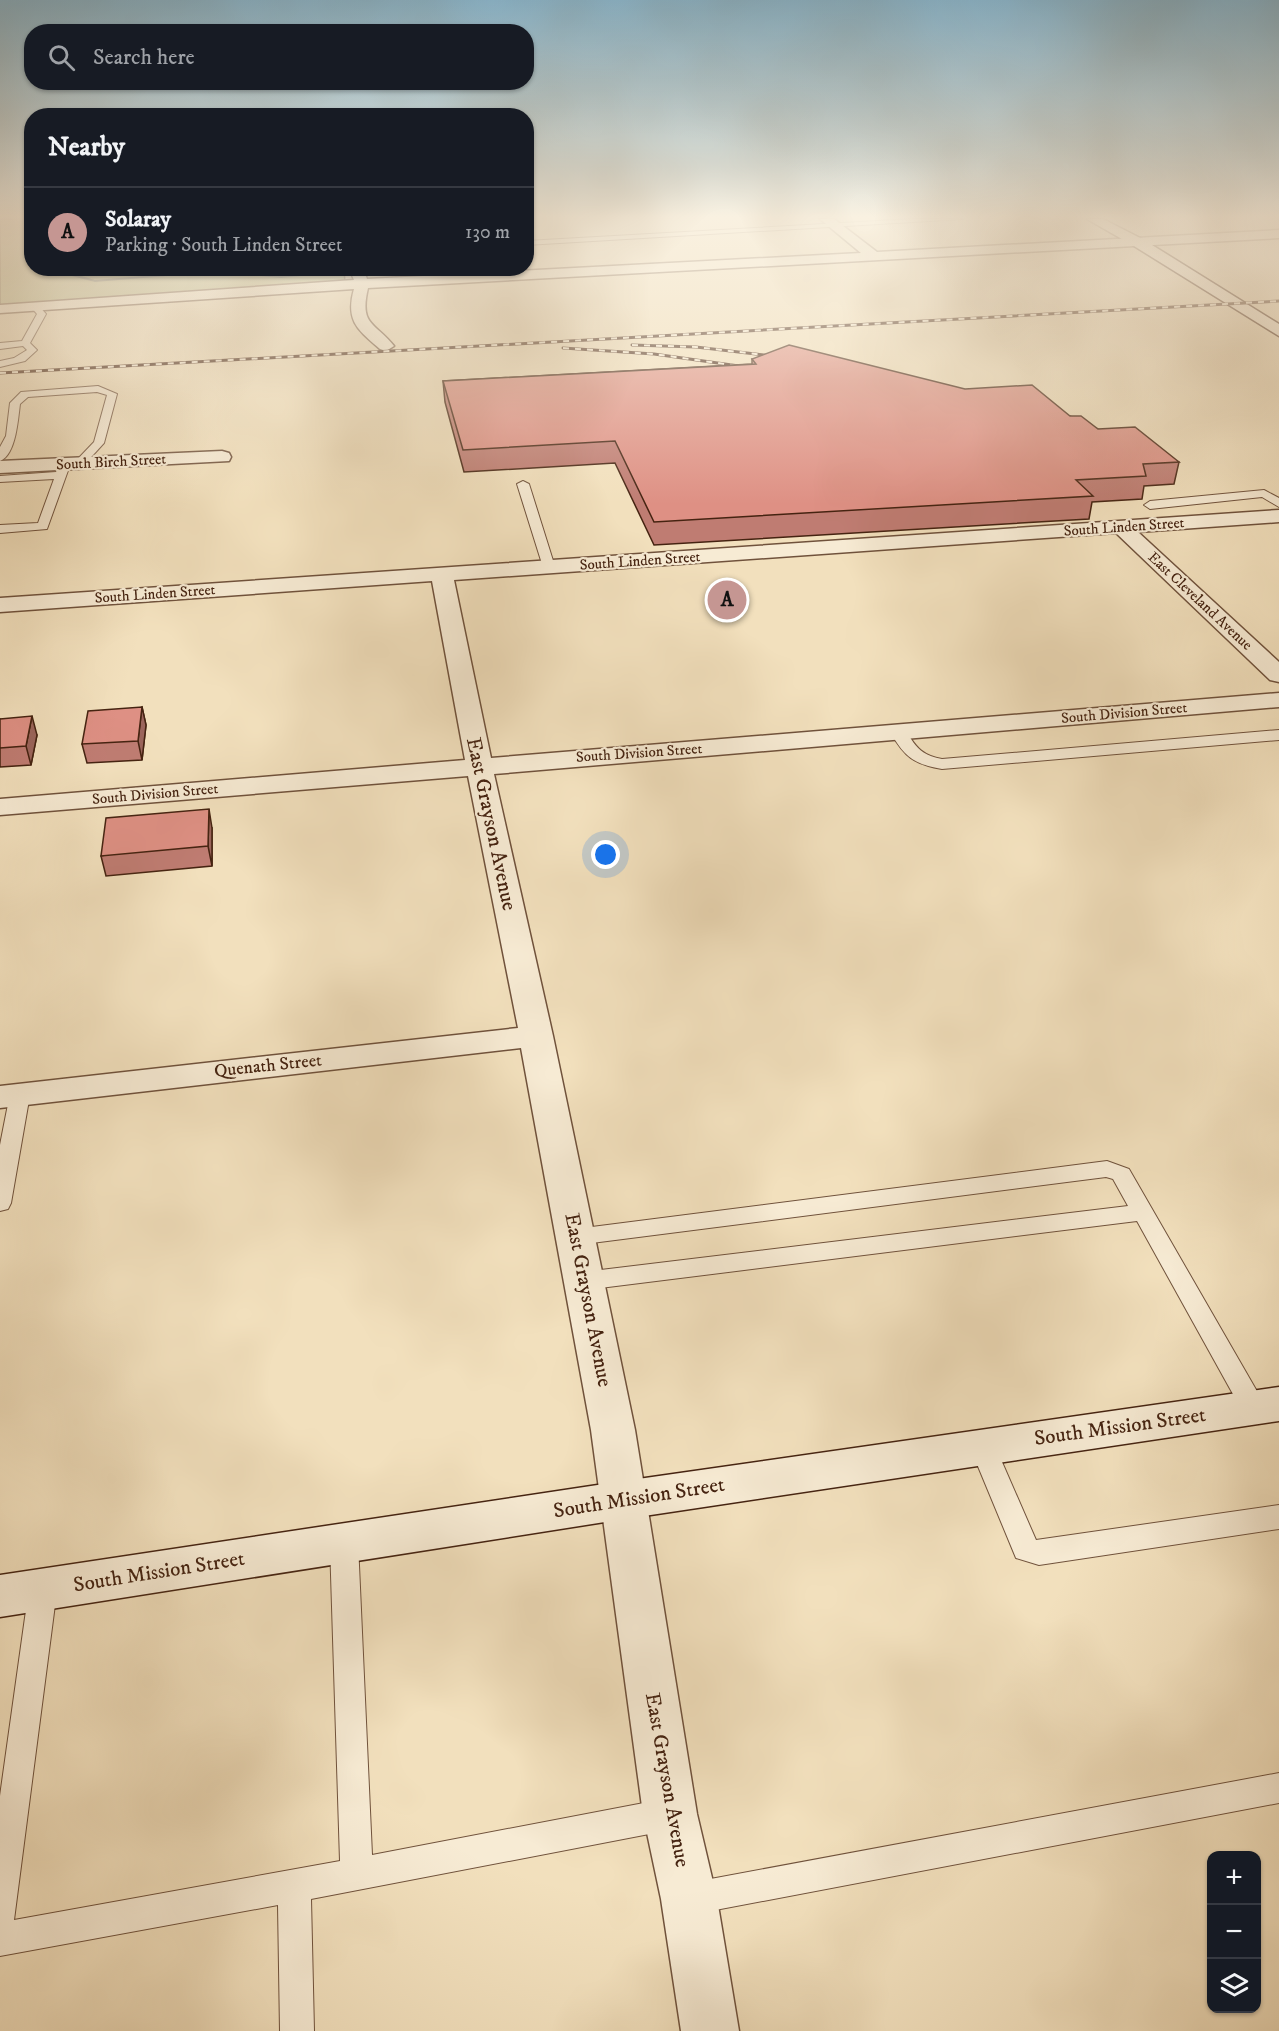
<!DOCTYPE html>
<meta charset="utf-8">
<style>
body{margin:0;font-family:"IM FELL DW Pica",serif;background:#242831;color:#f1f3f6}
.controls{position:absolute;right:18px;bottom:18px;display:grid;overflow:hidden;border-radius:12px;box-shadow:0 2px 4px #0004}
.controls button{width:54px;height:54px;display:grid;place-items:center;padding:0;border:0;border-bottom:2px solid #363941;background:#171b24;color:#f1f3f6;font:30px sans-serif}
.you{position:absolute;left:606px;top:855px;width:21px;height:21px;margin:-15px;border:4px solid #fff;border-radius:50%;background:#1a73e8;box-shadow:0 0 0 9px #1a73e833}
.badge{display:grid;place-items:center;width:39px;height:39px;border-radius:50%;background:#c59692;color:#111;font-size:20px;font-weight:700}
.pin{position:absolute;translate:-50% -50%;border:3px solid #fff;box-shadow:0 2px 6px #0006}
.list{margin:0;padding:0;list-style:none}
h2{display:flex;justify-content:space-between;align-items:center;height:78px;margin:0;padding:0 24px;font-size:26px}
h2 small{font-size:20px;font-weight:400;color:#9ea1a6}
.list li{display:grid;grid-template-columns:39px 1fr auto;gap:18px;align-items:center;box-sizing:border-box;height:90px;padding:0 24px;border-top:2px solid #363941}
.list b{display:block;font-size:22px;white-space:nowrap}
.list p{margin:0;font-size:20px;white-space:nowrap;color:#9ea1a6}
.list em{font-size:20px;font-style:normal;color:#9ea1a6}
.icon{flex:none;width:33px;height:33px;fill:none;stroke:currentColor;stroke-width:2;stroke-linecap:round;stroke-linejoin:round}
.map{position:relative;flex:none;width:1279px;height:2031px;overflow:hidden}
.search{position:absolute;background:#171b24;box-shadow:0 2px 4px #0004;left:24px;top:24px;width:510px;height:66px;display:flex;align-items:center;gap:15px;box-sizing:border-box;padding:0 21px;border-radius:24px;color:#9ea1a6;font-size:22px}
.panel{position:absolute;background:#171b24;box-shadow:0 2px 4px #0004;left:24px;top:108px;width:510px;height:168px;border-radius:24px}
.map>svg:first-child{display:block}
.green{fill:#c0c18d;stroke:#82724f;stroke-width:1.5}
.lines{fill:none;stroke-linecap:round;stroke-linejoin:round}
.stream{fill:#797f70;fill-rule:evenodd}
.lane-casing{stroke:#70523c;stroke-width:2}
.street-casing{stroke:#70523c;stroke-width:3}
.secondary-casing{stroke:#452311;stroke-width:3}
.lane{fill:#f7ebd4;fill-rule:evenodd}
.street{fill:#f7ebd4;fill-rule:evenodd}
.secondary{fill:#f7ebd4;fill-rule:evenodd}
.rail-casing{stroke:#452311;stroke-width:3}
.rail{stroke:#f7ebd4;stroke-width:2;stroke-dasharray:6;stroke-linecap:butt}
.wall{fill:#bf7c72;stroke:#452311;stroke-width:1.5}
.shaded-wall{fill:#9b655c;stroke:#452311;stroke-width:1.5}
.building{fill:#de9084;stroke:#452311;stroke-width:1.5}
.labels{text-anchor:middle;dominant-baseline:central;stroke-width:4.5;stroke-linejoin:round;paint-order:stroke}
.far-street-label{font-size:15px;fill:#452311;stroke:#f7ebd4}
.street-label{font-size:18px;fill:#452311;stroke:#f7ebd4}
.near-street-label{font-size:21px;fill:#452311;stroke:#f7ebd4}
</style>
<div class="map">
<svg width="1279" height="2031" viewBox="0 0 1279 2031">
<rect width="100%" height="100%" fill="#f2e0bd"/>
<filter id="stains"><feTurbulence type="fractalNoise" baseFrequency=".00333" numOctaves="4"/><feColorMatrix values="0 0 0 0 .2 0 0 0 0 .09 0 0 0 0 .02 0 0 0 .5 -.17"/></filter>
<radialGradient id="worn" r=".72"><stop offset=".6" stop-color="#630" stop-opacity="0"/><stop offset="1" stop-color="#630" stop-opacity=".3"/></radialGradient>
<path class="green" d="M0,219h31l1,49 312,1 1,14 -345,24z"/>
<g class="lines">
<path class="stream" d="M65,268l3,4 27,8 84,-7 58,-1 44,4 48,-4 2,1 -50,5 -44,-4 -58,1 -84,7 -31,-8 -4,-6z"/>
<defs>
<path id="lane" d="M913,219h50l-437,26v-4z
M32,305h6l8,9 -16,29 7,7 -12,11 -25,6v-6l14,-3 13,-8 -4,-4 -23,3v-6l22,-2 15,-27 -6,-7z
M98,386l19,8 -13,49 -21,23 -4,1 -6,-3 21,-22 13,-47 -10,-3 -69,5 -8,7c-2,15 -4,51 -20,57v-14l6,-11 4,-33 11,-11z
M64,462l6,3 -23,64 -47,4v-8l38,-2 16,-44 -54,3v-6l56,-4 4,-9z
M523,481l6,3 26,83 -2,3 -4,1 -6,-4 -26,-83z
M1264,490l15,8v9l-17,-10 -112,12 -6,-4 6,-4z
M898,727c15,4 12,27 44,32l337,-29v10l-337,29c-29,-5 -37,-12 -52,-37z
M20,1087l7,2 3,5 -19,109 -3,6 -8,2v-66l10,-51 3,-5z
M1107,1161l22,8 133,231 4,7 -4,7 -9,3 -9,-3 -107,-193 -553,69 -8,-3 -4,-6 4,-6 8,-3 544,-66 -15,-27 -7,-2 -530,68 -8,-2 -3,-6 3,-6 8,-2z
M983,1436l9,3 44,101 243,-35v24l-240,36 -23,-7 -46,-111 4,-8z
M344,1531l10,4 4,8 14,312 298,-57 11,5 5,11 -5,11 -11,5 -359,69 3,132h-34l-2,-126 -278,51v-160l29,-207 4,-9 10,-4 10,4 4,9 -43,331 326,-59 -10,-318 4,-8z
M1279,1773v30l-590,112 -12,-4 -4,-12 4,-12 12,-4z"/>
<path id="street" d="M820,219h14l43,33 402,-22v8l-911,50c-9,38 7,34 26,58l-8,5 -6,-2c-22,-19 -35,-28 -26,-60l-354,24v-8l354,-25 -5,-12h14l4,11 494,-26z
M222,451l7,2 2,4 -2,4 -229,12v-12z
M1279,510v12l-141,10 141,130v20l-9,-2 -154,-147 -662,47 37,178 788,-65v14l-785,67 59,262 82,394 62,384 20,85 22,132h-58l-20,-132 -18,-85 -52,-384 -70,-382 -521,60v-22l518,-58 -50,-252 -468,39v-16l465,-39 -33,-179 -432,31v-14z"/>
<path id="secondary" d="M1087,219h16l41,21 135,84v12l-145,-90z
M1279,1387v34l-655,98 -624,98v-42l624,-94z"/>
</defs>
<use href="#lane" class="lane-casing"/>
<use href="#street" class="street-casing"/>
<use href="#secondary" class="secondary-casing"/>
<use href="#lane" class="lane"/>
<use href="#street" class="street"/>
<use href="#secondary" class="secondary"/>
<defs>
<path id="rail" d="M632,345l64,2 86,10
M563,348l91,6 99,14
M0,373l1279,-72"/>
</defs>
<use href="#rail" class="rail-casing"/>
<use href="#rail" class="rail"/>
</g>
<path class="wall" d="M752,359l318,57 28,13 81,33 -5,22 -30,2 -2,13 -50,3 -3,17 -435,26 -39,-82 -151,9 -19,-70 -2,-21 309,-17z
M142,707l4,18 -4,35 -55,3 -5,-19z
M0,719l37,16 -6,30 -31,2z
M212,828v38l-106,10 -5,-20z"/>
<path class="shaded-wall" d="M142,707l4,18 -4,35 -4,-19z
M32,716l5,19 -6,30 -5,-19z
M209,809l3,19v38l-4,-20z"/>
<path class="building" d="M789,345l176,44 67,-4 38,31h11l17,13 37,-2 44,35 -36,2 3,12 -70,4 17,16 -439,26 -39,-81 -152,9 -20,-69 313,-17 -4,-5z
M142,707l-4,34 -56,3 6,-33z
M32,716l-6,30 -26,2v-29z
M209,809l-1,37 -107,10 5,-38z"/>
<linearGradient id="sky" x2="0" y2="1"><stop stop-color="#89b8d1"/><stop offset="0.43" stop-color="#f9f1e1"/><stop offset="1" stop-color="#f9f1e1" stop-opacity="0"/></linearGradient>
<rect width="1279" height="504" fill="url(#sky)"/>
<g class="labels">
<g class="far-street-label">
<text transform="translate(111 462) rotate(-3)">South Birch Street</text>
<text transform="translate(1124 527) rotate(-4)">South Linden Street</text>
<text transform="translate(640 561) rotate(-4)">South Linden Street</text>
<text transform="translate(155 594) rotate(-4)">South Linden Street</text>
<text transform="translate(1200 601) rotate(43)">East Cleveland Avenue</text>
<text transform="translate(1124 713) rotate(-5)">South Division Street</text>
<text transform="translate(639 753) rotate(-4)">South Division Street</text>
<text transform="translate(155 794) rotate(-5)">South Division Street</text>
</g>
<g class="street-label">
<text transform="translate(268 1066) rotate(-6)">Quenath Street</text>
</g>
<g class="near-street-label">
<text transform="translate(491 824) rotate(78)">East Grayson Avenue</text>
<text transform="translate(588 1300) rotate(79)">East Grayson Avenue</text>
<text transform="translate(1120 1427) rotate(-8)">South Mission Street</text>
<text transform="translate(639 1498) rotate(-9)">South Mission Street</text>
<text transform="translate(159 1572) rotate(-9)">South Mission Street</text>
<text transform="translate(667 1780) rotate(80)">East Grayson Avenue</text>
</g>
</g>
<rect width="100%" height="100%" filter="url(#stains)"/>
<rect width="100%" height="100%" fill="url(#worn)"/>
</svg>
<div class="controls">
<button>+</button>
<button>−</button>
<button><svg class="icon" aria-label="layers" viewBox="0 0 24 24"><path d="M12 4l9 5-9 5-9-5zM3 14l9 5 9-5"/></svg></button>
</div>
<div class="you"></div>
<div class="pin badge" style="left:727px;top:600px">A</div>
<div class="search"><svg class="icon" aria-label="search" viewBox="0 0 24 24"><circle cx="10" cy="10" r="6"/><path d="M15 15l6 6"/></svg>Search here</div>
<section class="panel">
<h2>Nearby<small></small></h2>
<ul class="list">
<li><span class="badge">A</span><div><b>Solaray</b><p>Parking · South Linden Street</p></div><em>130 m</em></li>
</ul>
</section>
</div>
